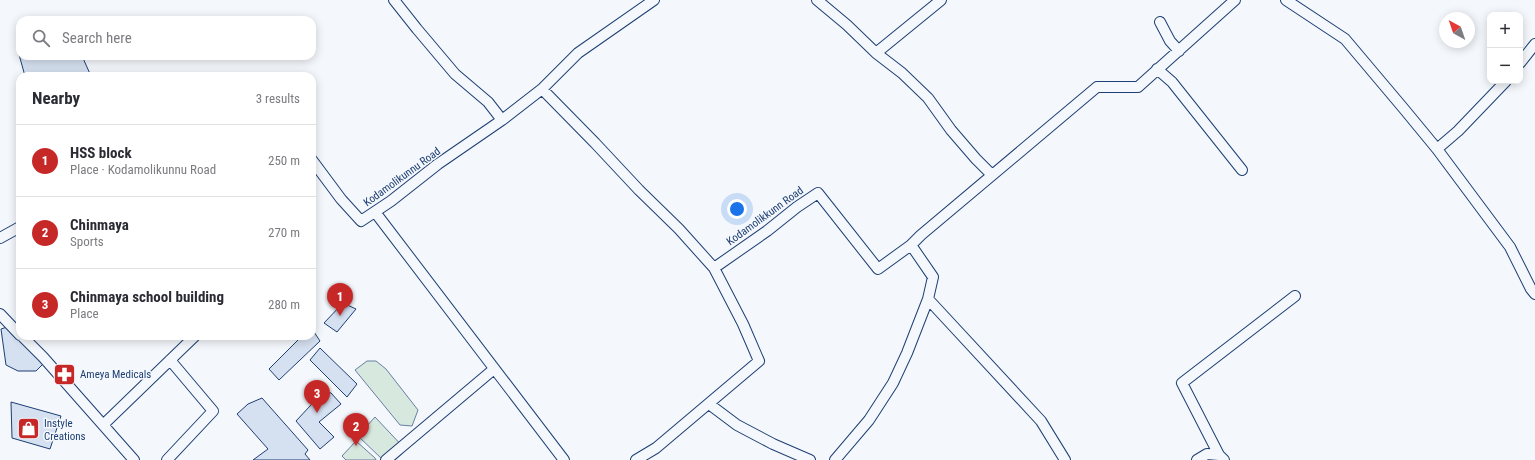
<!DOCTYPE html>
<meta charset="utf-8">
<style>
body{margin:0;font-family:"Roboto Condensed",sans-serif;background:#f2f2f3;color:#2b2b33}
.controls{position:absolute;right:12px;top:12px;display:grid;overflow:hidden;border-radius:8px;box-shadow:0 2px 10px #0003}
.controls button{width:36px;height:36px;display:grid;place-items:center;padding:0;border:0;border-bottom:1px solid #e1e1e2;background:#fff;color:#2b2b33;font:20px sans-serif}
.compass{position:absolute;left:1439px;top:12px;width:36px;height:36px;border-radius:50%;background:#fff;box-shadow:0 2px 10px #0003;rotate:320deg}
.you{position:absolute;left:737px;top:209px;width:14px;height:14px;margin:-10px;border:3px solid #fff;border-radius:50%;background:#1a73e8;box-shadow:0 0 0 6px #1a73e833}
.badge{display:grid;place-items:center;width:26px;height:26px;border-radius:50%;background:#c62828;color:#fff;font-size:13px;font-weight:700}
.pin{position:absolute;translate:-50% -33px;filter:drop-shadow(0 1px 2px #0008)}
.pin::after{content:'';position:absolute;top:21px;width:14px;height:12px;background:inherit;clip-path:polygon(0 0,100% 0,50% 100%)}
.list{margin:0;padding:0;list-style:none}
h2{display:flex;justify-content:space-between;align-items:center;height:52px;margin:0;padding:0 16px;font-size:17px}
h2 small{font-size:13px;font-weight:400;color:#7c7c81}
.list li{display:grid;grid-template-columns:26px 1fr auto;gap:12px;align-items:center;box-sizing:border-box;height:72px;padding:0 16px;border-top:1px solid #e1e1e2}
.list b{display:block;font-size:15px;white-space:nowrap}
.list p{margin:0;font-size:13px;white-space:nowrap;color:#7c7c81}
.list em{font-size:13px;font-style:normal;color:#7c7c81}
.icon{flex:none;width:22px;height:22px;fill:none;stroke:currentColor;stroke-width:2;stroke-linecap:round;stroke-linejoin:round}
.map{position:relative;flex:none;width:1535px;height:460px;overflow:hidden}
.search{position:absolute;background:#fff;box-shadow:0 2px 10px #0003;left:16px;top:16px;width:300px;height:44px;display:flex;align-items:center;gap:10px;box-sizing:border-box;padding:0 14px;border-radius:12px;color:#7c7c81;font-size:15px}
.panel{position:absolute;background:#fff;box-shadow:0 2px 10px #0003;left:16px;top:72px;width:300px;height:268px;border-radius:12px}
.map>svg:first-child{display:block}
.park{fill:#d7e8df;stroke:#687fa3}
.building{fill:#d5e0f0;stroke:#1d3f73}
.lines{fill:none;stroke-linecap:round;stroke-linejoin:round}
.minor-casing{stroke:#1d3f73;stroke-width:12}
.minor{stroke:#f4f7fb;stroke-width:10}
.labels{text-anchor:middle;dominant-baseline:central;stroke-width:3;stroke-linejoin:round;paint-order:stroke}
.street-label{font-size:11px;fill:#1d3f73;stroke:#f4f7fb}
.poi-label{font-size:11px;fill:#1d3f73;stroke:#f4f7fb;text-anchor:start}
</style>
<div class="map">
<svg width="1535" height="460" viewBox="0 0 1535 460">
<rect width="100%" height="100%" fill="#f4f7fb"/>
<path class="park" d="M367,361h9l10,8 32,41 -6,16 -12,-1 -45,-55z
M375,417l31,33 -11,10h-12l-25,-24z
M356,441l19,17 1,2h-30l-4,-4z"/>
<path class="building" d="M18,51h2v5h62l9,20h-66z
M343,303l13,6 -19,23 -13,-9z
M7,327l38,35 -9,9h-18l-12,-6 -5,-36z
M312,329l8,12 -41,39 -10,-11 33,-33h10z
M320,348l37,36 -10,13 -37,-37z
M324,391l7,2 10,11 -22,18 15,15 -14,12 -24,-28z
M262,398l46,52 -3,4 5,6h-57l15,-11 -31,-35 11,-10z
M11,402l50,14 -11,33 -38,-11z"/>
<g class="lines">
<defs>
<path id="minor" d="M817,0l30,25 29,28 26,20 26,25 23,32 25,29 16,16
M1286,0l59,39 59,70 33,40 73,98 21,42 4,5
M1160,22l10,19 9,10
M876,53l65,-53
M1520,63l15,-19
M1157,69l15,13 70,88
M542,89l36,-36 76,-53
M502,120l40,-31 53,54 44,47 40,39 35,39 53,-37 30,-24 21,-14 60,76 33,-24 22,32 -5,22 -21,54 -14,30 -24,37 -34,40
M1437,149l21,-18 48,-50
M312,160l29,39 20,22 30,-20 47,-37 64,-44 -14,-18 -33,-28 -38,-45 -23,-29
M375,212l189,248
M0,238l20,-11
M911,245l10,-10 176,-148h41l97,-87
M928,299l113,122 24,39
M0,314l20,21
M22,336l21,21 91,103
M709,404l28,21 36,19 37,16
M104,424l91,-88
M1219,455l-37,-72 113,-87
M167,460l46,-49 -43,-51
M386,460l108,-91
M636,460l20,-12 103,-87 -16,-37 -29,-56
M1197,460l10,-6 12,1 5,5"/>
</defs>
<use href="#minor" class="minor-casing"/>
<use href="#minor" class="minor"/>
</g>
<defs>
<symbol id="pharmacy-square" viewBox="-11 -11 22 22"><rect x="-9" y="-9" width="18" height="18" rx="4" fill="#c62828" stroke="#f4f7fb"/><path d="M-2-6h4v4h4v4h-4v4h-4v-4h-4v-4h4Z" fill="#fff"/></symbol>
<symbol id="shop-square" viewBox="-11 -11 22 22"><rect x="-9" y="-9" width="18" height="18" rx="4" fill="#c62828" stroke="#f4f7fb"/><path d="M-5-2.5h2.3a2.7 3.5 0 0 1 5.4 0H5L5.5 6h-11ZM-1.5-2.5h3a1.5 2.3 0 0 0-3 0Z" fill="#fff"/></symbol>
</defs>
<g fill-rule="evenodd">
<use href="#pharmacy-square" x="52" y="362" width="25" height="25"/>
<use href="#shop-square" x="16" y="416" width="25" height="25"/>
</g>
<g class="labels">
<g class="street-label">
<text transform="translate(402 177) rotate(-36)">Kodamolikunnu Road</text>
<text transform="translate(765 216) rotate(-36)">Kodamolikkunn Road</text>
</g>
<g class="poi-label">
<text x="80" y="374">Ameya Medicals</text>
<text x="44" y="423">Instyle<tspan x="44" dy="13">Creations</tspan></text>
</g>
</g>
</svg>
<div class="controls">
<button>+</button>
<button>−</button>
</div>
<svg class="compass" viewBox="-18 -18 36 36"><path d="M0-13l5 13h-10z" fill="#e53935"/><path d="M0 13l5-13h-10z" fill="#7c7c81"/></svg>
<div class="you"></div>
<div class="pin badge" style="left:340px;top:316px">1</div>
<div class="pin badge" style="left:356px;top:446px">2</div>
<div class="pin badge" style="left:317px;top:413px">3</div>
<div class="search"><svg class="icon" aria-label="search" viewBox="0 0 24 24"><circle cx="10" cy="10" r="6"/><path d="M15 15l6 6"/></svg>Search here</div>
<section class="panel">
<h2>Nearby<small>3 results</small></h2>
<ul class="list">
<li><span class="badge">1</span><div><b>HSS block</b><p>Place · Kodamolikunnu Road</p></div><em>250 m</em></li>
<li><span class="badge">2</span><div><b>Chinmaya</b><p>Sports</p></div><em>270 m</em></li>
<li><span class="badge">3</span><div><b>Chinmaya school building</b><p>Place</p></div><em>280 m</em></li>
</ul>
</section>
</div>
